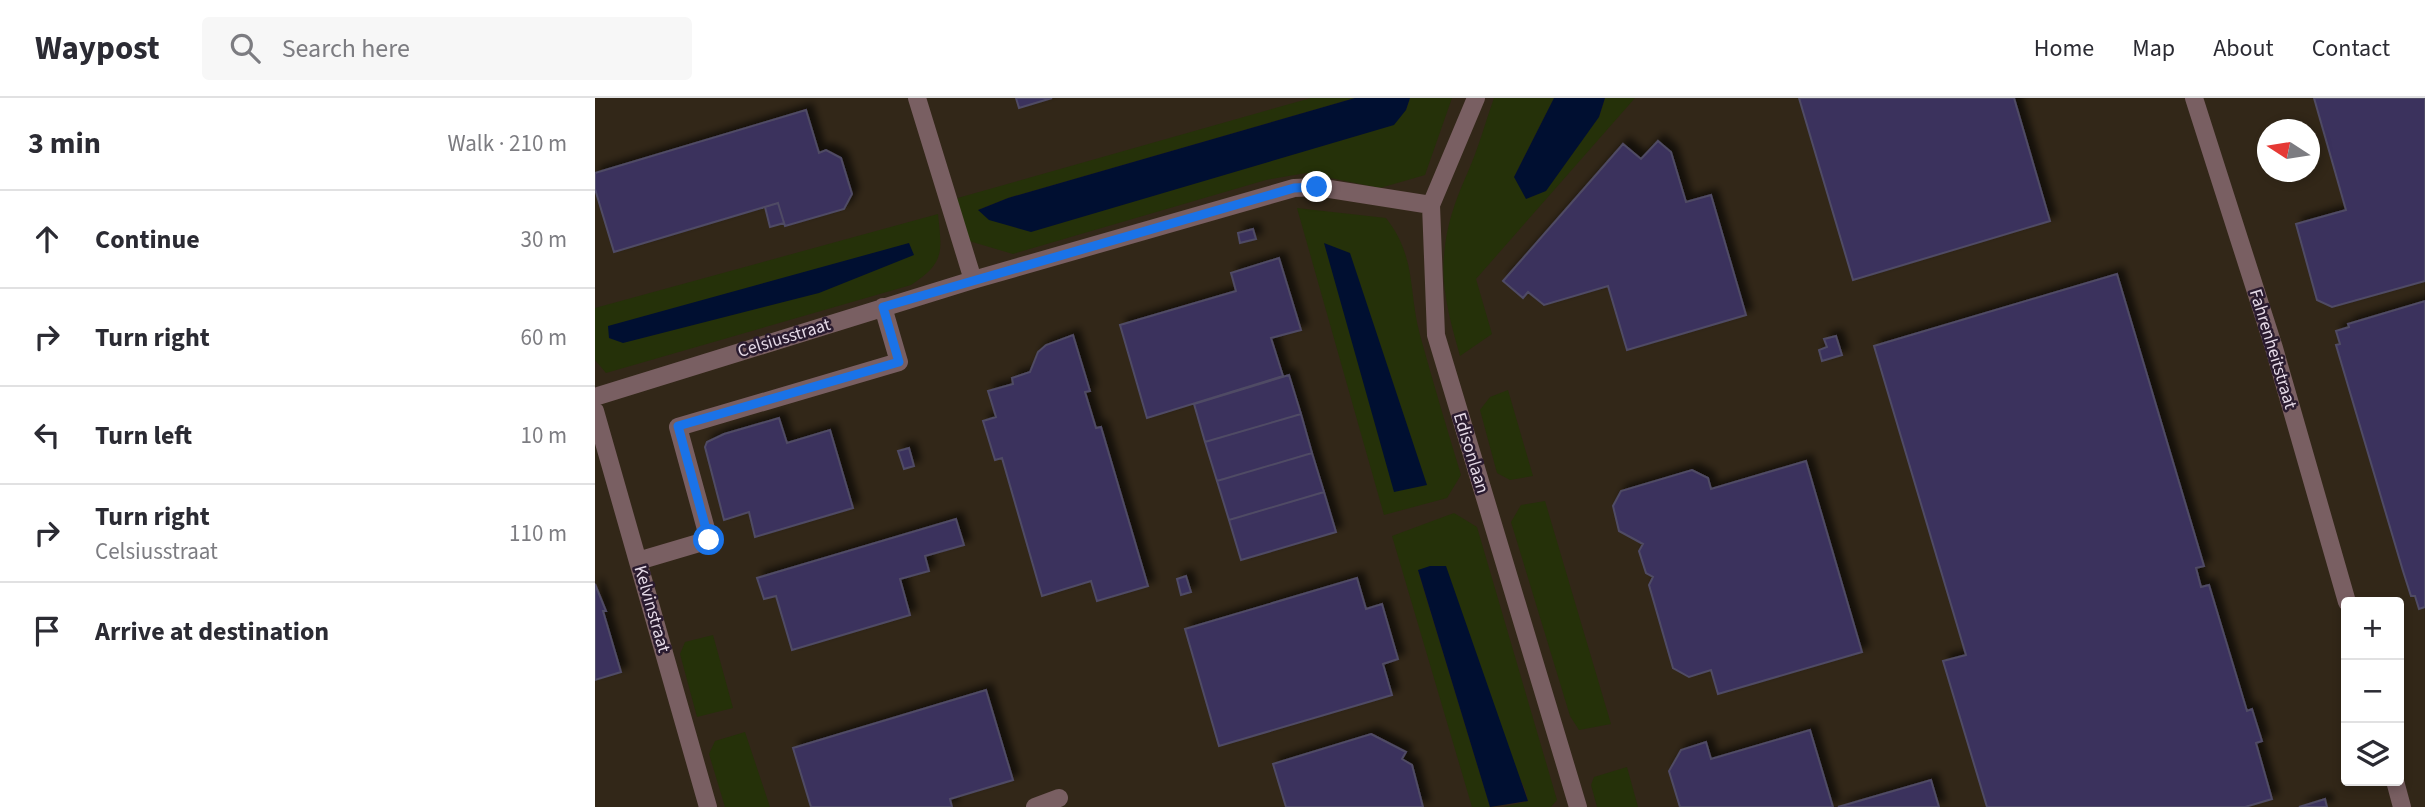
<!DOCTYPE html>
<meta charset="utf-8">
<style>
body{margin:0;font-family:"Source Sans 3",sans-serif;background:#f7f7f7;color:#2b2b33}
.controls{position:absolute;right:21px;bottom:21px;display:grid;overflow:hidden;border-radius:7px;box-shadow:0 4px 10px #0003}
.controls button{width:63px;height:63px;display:grid;place-items:center;padding:0;border:0;border-bottom:2px solid #e1e1e2;background:#fff;color:#2b2b33;font:35px sans-serif}
.compass{position:absolute;left:1662px;top:21px;width:63px;height:63px;border-radius:50%;background:#fff;box-shadow:0 4px 10px #0003;rotate:282deg}
.stop{position:absolute;width:21px;height:21px;margin:-16px;border:5px solid #1a73e8;border-radius:50%;background:#fff}
.stop.end{background:#1a73e8;border-color:#fff;box-shadow:0 2px 7px #0008}
.list{margin:0;padding:0;list-style:none}
h2{display:flex;justify-content:space-between;align-items:center;height:91px;margin:0;padding:0 28px;font-size:30px}
h2 small{font-size:23px;font-weight:400;color:#7c7c81}
.list li{display:grid;grid-template-columns:46px 1fr auto;gap:21px;align-items:center;box-sizing:border-box;height:98px;padding:0 28px;border-top:2px solid #e1e1e2}
.list b{display:block;font-size:26px;white-space:nowrap}
.list p{margin:0;font-size:23px;white-space:nowrap;color:#7c7c81}
.list em{font-size:23px;font-style:normal;color:#7c7c81}
.icon{flex:none;width:38px;height:38px;fill:none;stroke:currentColor;stroke-width:2;stroke-linecap:round;stroke-linejoin:round}
.map{position:relative;flex:none;width:1830px;height:709px;overflow:hidden}
header{display:flex;align-items:center;gap:42px;box-sizing:border-box;height:98px;padding:0 35px;background:#fff;border-bottom:2px solid #e1e1e2}
header strong{font-size:33px}
nav{display:flex;gap:38px;margin-inline-start:auto;font-size:24px}
.search{width:490px;height:63px;background:#f7f7f7;display:flex;align-items:center;gap:18px;box-sizing:border-box;padding:0 24px;border-radius:7px;color:#7c7c81;font-size:26px}
main{display:flex}
aside{flex:1;background:#fff}
.map>svg:first-child{display:block}
.industrial{fill:#322718;fill-rule:evenodd}
.green{fill:#253109}
.water{fill:#000f31}
.building{fill:#3b315d;stroke:#504b65;stroke-width:2;filter:url(#shadow)}
.lines{fill:none;stroke-linecap:round;stroke-linejoin:round}
.minor{stroke:#795f62;stroke-width:18}
.route{stroke:#1a73e8;stroke-width:9}
.labels{text-anchor:middle;dominant-baseline:central;stroke-width:5;stroke-linejoin:round;paint-order:stroke}
.street-label{font-size:18px;fill:#e5dae7;stroke:#2a1b2f}
</style>
<header>
<strong>Waypost</strong>
<div class="search"><svg class="icon" aria-label="search" viewBox="0 0 24 24"><circle cx="10" cy="10" r="6"/><path d="M15 15l6 6"/></svg>Search here</div>
<nav><a>Home</a><a>Map</a><a>About</a><a>Contact</a></nav>
</header>
<main>
<aside>
<h2>3 min<small>Walk · 210 m</small></h2>
<ul class="list">
<li><svg class="icon" aria-label="ahead" viewBox="0 0 24 24"><path d="M12 20V5M6 11l6-6 6 6"/></svg><div><b>Continue</b></div><em>30 m</em></li>
<li><svg class="icon" aria-label="right" viewBox="0 0 24 24"><path d="M7 20v-9h11M14 6l5 5-5 5"/></svg><div><b>Turn right</b></div><em>60 m</em></li>
<li><svg class="icon" aria-label="left" viewBox="0 0 24 24"><path d="M17 20v-9H6M10 6l-5 5 5 5"/></svg><div><b>Turn left</b></div><em>10 m</em></li>
<li><svg class="icon" aria-label="right" viewBox="0 0 24 24"><path d="M7 20v-9h11M14 6l5 5-5 5"/></svg><div><b>Turn right</b><p>Celsiusstraat</p></div><em>110 m</em></li>
<li><svg class="icon" aria-label="arrive" viewBox="0 0 24 24"><path d="M6 21V4h12l-3 4 3 4H6"/></svg><div><b>Arrive at destination</b></div></li>
</ul>
</aside>
<div class="map">
<svg width="1830" height="709" viewBox="0 0 1830 709">
<defs>
<filter id="shadow"><feDropShadow dx="6" dy="-6" stdDeviation="3.5" flood-color="#0009"/></filter>
</defs>
<rect width="100%" height="100%" fill="#2a1b2f"/>
<path class="industrial" d="M0,0h1830v709h-1830zM1672,32h42v42h-42zM1751,504h53v179h-53z"/>
<path class="green" d="M716,0h44l-347,100 -30,12 428,-100 4,-12h42l-27,77 -45,13 -74,-15 -40,7 -253,74 -44,-13 -22,-40z
M899,0h60l-40,79 85,-60 6,-19h30l-159,181 16,55 -32,22c-9,-32 -19,-66 -16,-100 2,-30 11,-55 23,-82 11,-24 18,-51 27,-76z
M702,110l89,10c31,40 22,72 34,117 13,47 27,94 41,140l-14,23 -63,17z
M343,116c4,38 7,49 -27,71l-305,88 -11,-13v-52z
M913,292l25,86 -23,4 -13,-7 -17,-63 10,-13z
M950,403l66,223 -32,6 -9,-14 -59,-194 10,-17z
M859,415l23,14 80,273 -6,7h-47l24,-6 -3,-12 -107,-218 72,236h-18l-80,-271z
M118,537l20,73 -36,9 -17,-63 5,-12z
M150,634l25,75h-45l-16,-53 6,-13z
M1032,669l11,40h-41l-6,-22 3,-8z"/>
<path class="water" d="M760,0h55l-4,12 -12,15 -363,107 -42,-12 -11,-10 30,-12z
M959,0h51l-6,19 -53,74 -20,8 -12,-22z
M314,145l5,12 -95,38 -196,50 -14,-5 -1,-12z
M729,145l26,10 77,232 -33,7z
M835,468h16l82,235 -38,6 -72,-237z"/>
<path class="building" d="M421,0h36l-33,10z
M1204,0h215l36,123 -197,59z
M1719,0h111v183l-93,26 -15,-7 -21,-76 50,-14z
M211,12l13,43 7,-3 15,8 11,36 -8,15 -59,17 -7,-23 -164,49 -19,-63v-16z
M1063,43l13,11 15,50 25,-7 35,120 -119,35 -19,-64 -64,19 -16,-13 -5,6 -20,-17 120,-137 18,15z
M183,105l6,20 -14,4 -5,-20z
M658,131l3,10 -16,4 -2,-10z
M684,160l22,72 -30,8 12,38 -136,42 -27,-93 116,-34 -5,-18z
M1522,176l87,292 -8,2 5,19 8,-2 38,126 5,-2 10,32 -6,2 16,56 -27,8h-258l-44,-146 23,-6 -92,-309z
M1830,203v306l-6,2 -4,-13h-4l-8,-25 -67,-226 4,-1 -4,-13 13,-4 -1,-3z
M478,237l17,56 -5,1 11,36 5,-1 47,159 -51,15 -6,-20 -49,15 -40,-138 -7,2 -12,-39 13,-4 -8,-26 25,-7 -1,-6 18,-6 8,-20 8,-7z
M1241,238l6,19 -20,6 -3,-11 8,-3 -3,-8z
M694,277l12,39 -96,28 -11,-38z
M706,316l11,39 -95,28 -12,-39z
M184,320l8,25 43,-13 23,78 -98,29 -6,-25 -25,8 -19,-73 2,-5 17,-8z
M314,350l5,18 -10,3 -6,-18z
M717,355l12,39 -95,28 -12,-39z
M1211,363l56,191 -144,42 -7,-24 -22,7 -16,-9 -24,-83 4,-8 -7,-4 -7,-22 4,-7 -24,-13 -6,-25 8,-15 71,-21 16,8 3,11z
M729,394l12,40 -95,28 -12,-40z
M361,421l8,26 -39,11 4,15 -29,8 10,36 -118,35 -16,-54 -12,3 -7,-21z
M591,478l5,16 -10,3 -4,-16z
M762,480l9,31 16,-5 16,55 -15,5 9,31 -173,51 -34,-117z
M0,486l11,27h-3l18,61 -26,8z
M391,592l27,90 -63,19 2,8h-141l-18,-59z
M1215,632l23,77h-153l-11,-36 12,-21 25,-8 5,17z
M776,636l35,18 -4,7 10,6 11,42h-137l-13,-43z
M1336,682l8,27h-101z
M1730,701l2,8h-28z"/>
<g class="lines">
<path class="minor" d="M322,0l56,182
M881,0l-45,107 5,130 142,472
M1599,0l80,250 73,254
M0,299l378,-117 321,-92 23,-1 114,18
M0,313l113,396
M43,463l71,-21 -31,-113 221,-65 -16,-55
M1800,683l7,26
M440,709l24,-9"/>
</g>
<g class="lines">
<path class="route" d="M114,442l-31,-114 221,-64 -16,-55 411,-119 23,-1"/>
</g>
<g class="labels">
<g class="street-label">
<text transform="translate(189 240) rotate(-17)">Celsiusstraat</text>
<text transform="translate(1678 251) rotate(73)">Fahrenheitstraat</text>
<text transform="translate(876 355) rotate(73)">Edisonlaan</text>
<text transform="translate(57 511) rotate(74)">Kelvinstraat</text>
</g>
</g>
</svg>
<div class="controls">
<button>+</button>
<button>−</button>
<button><svg class="icon" aria-label="layers" viewBox="0 0 24 24"><path d="M12 4l9 5-9 5-9-5zM3 14l9 5 9-5"/></svg></button>
</div>
<svg class="compass" viewBox="-18 -18 36 36"><path d="M0-13l5 13h-10z" fill="#e53935"/><path d="M0 13l5-13h-10z" fill="#7c7c81"/></svg>
<div class="stop" style="left:114px;top:442px"></div>
<div class="stop end" style="left:722px;top:89px"></div>
</div>
</main>
